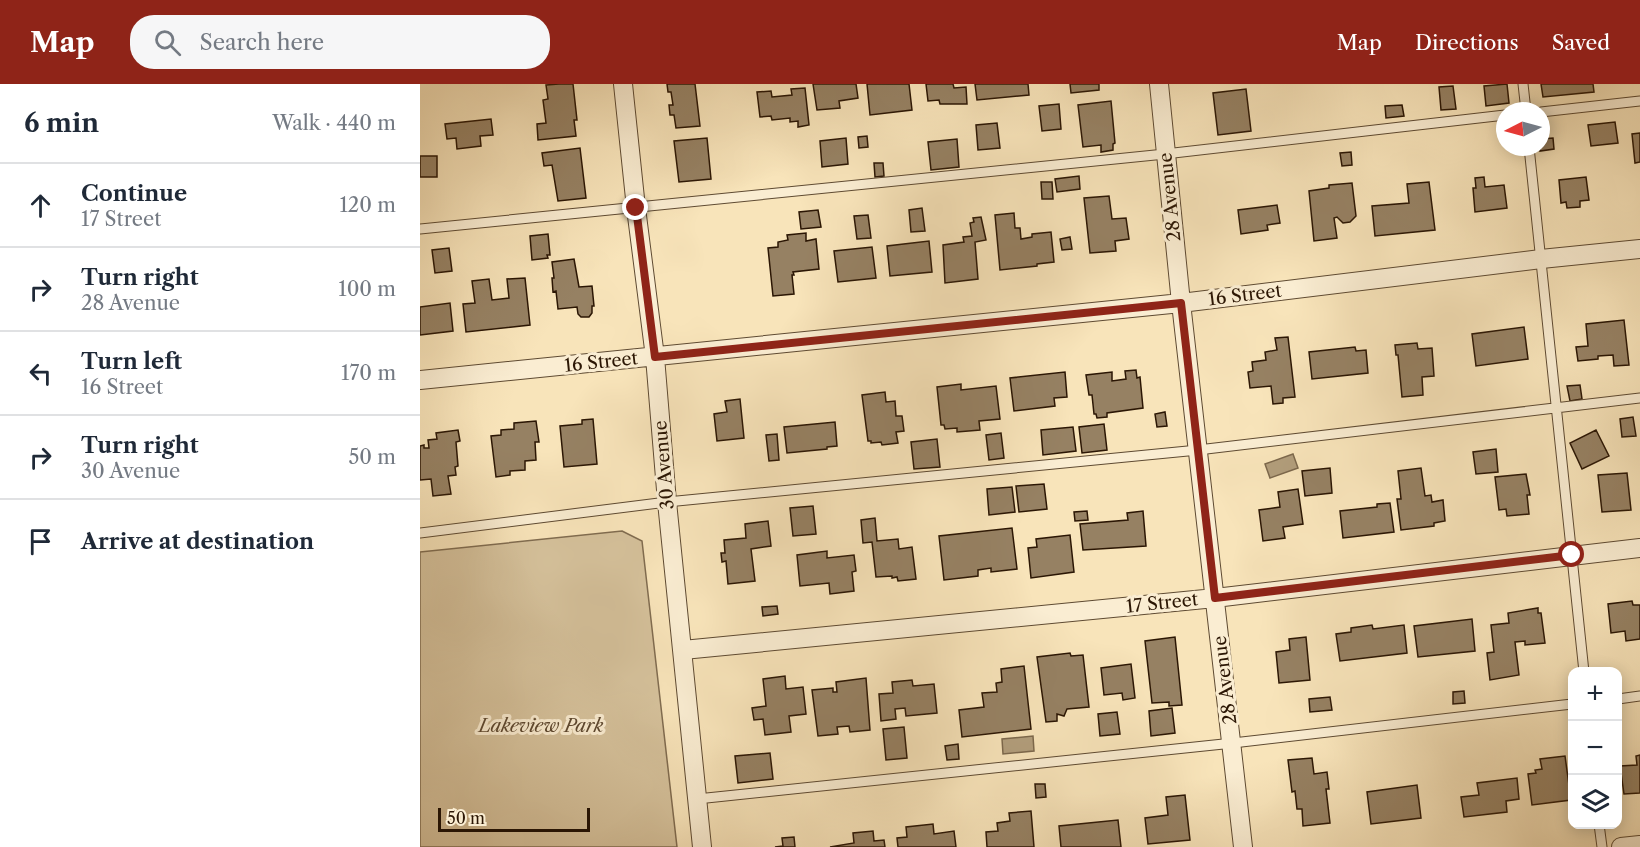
<!DOCTYPE html>
<meta charset="utf-8">
<style>
body{margin:0;font-family:"Libre Caslon Text",serif;background:#f6f6f7;color:#1f2937}
.controls{position:absolute;right:18px;bottom:18px;display:grid;overflow:hidden;border-radius:12px;box-shadow:0 3px 15px #0003}
.controls button{width:54px;height:54px;display:grid;place-items:center;padding:0;border:0;border-bottom:2px solid #e0e1e3;background:#fff;color:#1f2937;font:30px sans-serif}
.compass{position:absolute;left:1076px;top:18px;width:54px;height:54px;border-radius:50%;background:#fff;box-shadow:0 3px 15px #0003;rotate:264deg}
.scale{position:absolute;left:18px;bottom:15px;width:152px;box-sizing:border-box;padding-left:6px;border:3px solid #2b1604;border-top:0;font-size:16px;line-height:21px;white-space:nowrap;color:#2b1604;-webkit-text-stroke:4px #faedd2;paint-order:stroke}
.stop{position:absolute;width:18px;height:18px;margin:-14px;border:4px solid #8f2418;border-radius:50%;background:#fff}
.stop.end{background:#8f2418;border-color:#fff;box-shadow:0 2px 6px #0008}
.list{margin:0;padding:0;list-style:none}
h2{display:flex;justify-content:space-between;align-items:center;height:78px;margin:0;padding:0 24px;font-size:26px}
h2 small{font-size:20px;font-weight:400;color:#747a83}
.list li{display:grid;grid-template-columns:39px 1fr auto;gap:18px;align-items:center;box-sizing:border-box;height:84px;padding:0 24px;border-top:2px solid #e0e1e3}
.list b{display:block;font-size:22px;white-space:nowrap}
.list p{margin:0;font-size:20px;white-space:nowrap;color:#747a83}
.list em{font-size:20px;font-style:normal;color:#747a83}
.icon{flex:none;width:33px;height:33px;fill:none;stroke:currentColor;stroke-width:2;stroke-linecap:round;stroke-linejoin:round}
.map{position:relative;flex:none;width:1220px;height:763px;overflow:hidden}
header{display:flex;align-items:center;gap:36px;box-sizing:border-box;height:84px;padding:0 30px;background:#8f2418;color:#fff}
header strong{font-size:28px}
nav{display:flex;gap:33px;margin-inline-start:auto;font-size:21px}
.search{width:420px;height:54px;background:#f6f6f7;display:flex;align-items:center;gap:15px;box-sizing:border-box;padding:0 21px;border-radius:24px;color:#747a83;font-size:22px}
main{display:flex}
aside{flex:1;background:#fff}
.map>svg:first-child{display:block}
.green{fill:#d5c19b;stroke:#806c50;stroke-width:1.5}
.water{fill:#b29e7c;stroke:#7c684c;stroke-width:1.5}
.building{fill:#968163;stroke:#2b1604;stroke-width:1.5}
.lines{fill:none;stroke-linecap:round;stroke-linejoin:round}
.lane-casing{stroke:#5e4a32;stroke-width:11}
.street-casing{stroke:#5e4a32;stroke-width:20}
.lane{stroke:#faedd2;stroke-width:9}
.street{stroke:#faedd2;stroke-width:18}
.route{stroke:#8f2418;stroke-width:8}
.labels{text-anchor:middle;dominant-baseline:central;stroke-width:6;stroke-linejoin:round;paint-order:stroke}
.street-label{font-size:18px;fill:#2b1604;stroke:#faedd2}
.park-label{font-size:18px;font-style:italic;fill:#5e4931;stroke:#faedd2}
</style>
<header>
<strong>Map</strong>
<div class="search"><svg class="icon" aria-label="search" viewBox="0 0 24 24"><circle cx="10" cy="10" r="6"/><path d="M15 15l6 6"/></svg>Search here</div>
<nav><a>Map</a><a>Directions</a><a>Saved</a></nav>
</header>
<main>
<aside>
<h2>6 min<small>Walk · 440 m</small></h2>
<ul class="list">
<li><svg class="icon" aria-label="ahead" viewBox="0 0 24 24"><path d="M12 20V5M6 11l6-6 6 6"/></svg><div><b>Continue</b><p>17 Street</p></div><em>120 m</em></li>
<li><svg class="icon" aria-label="right" viewBox="0 0 24 24"><path d="M7 20v-9h11M14 6l5 5-5 5"/></svg><div><b>Turn right</b><p>28 Avenue</p></div><em>100 m</em></li>
<li><svg class="icon" aria-label="left" viewBox="0 0 24 24"><path d="M17 20v-9H6M10 6l-5 5 5 5"/></svg><div><b>Turn left</b><p>16 Street</p></div><em>170 m</em></li>
<li><svg class="icon" aria-label="right" viewBox="0 0 24 24"><path d="M7 20v-9h11M14 6l5 5-5 5"/></svg><div><b>Turn right</b><p>30 Avenue</p></div><em>50 m</em></li>
<li><svg class="icon" aria-label="arrive" viewBox="0 0 24 24"><path d="M6 21V4h12l-3 4 3 4H6"/></svg><div><b>Arrive at destination</b></div></li>
</ul>
</aside>
<div class="map">
<svg width="1220" height="763" viewBox="0 0 1220 763">
<rect width="100%" height="100%" fill="#f8e4ba"/>
<filter id="stains"><feTurbulence type="fractalNoise" baseFrequency=".00333" numOctaves="4"/><feColorMatrix values="0 0 0 0 .2 0 0 0 0 .09 0 0 0 0 .02 0 0 0 .5 -.17"/></filter>
<radialGradient id="worn" r=".72"><stop offset=".6" stop-color="#630" stop-opacity="0"/><stop offset="1" stop-color="#630" stop-opacity=".3"/></radialGradient>
<path class="green" d="M202,447l20,10 35,306h-257v-295z"/>
<path class="water" d="M873,370l5,14 -28,10 -5,-14z
M613,652l1,15 -31,3 -1,-15z"/>
<path class="building" d="M139,0h14l4,36h-3l2,16 -38,4 -1,-16 9,-1 -3,-23 5,-1 -2,-14z
M247,0h28l5,42 -24,2 -2,-13h-4l-1,-10h4l-2,-13h-3z
M393,0h43l2,14 -19,3 1,7 -23,2z
M447,0h42l3,26 -42,5z
M506,0h27l1,4 12,-1 1,17h-27l-1,-4 -11,1z
M555,0h53l1,11 -52,5z
M650,0h29v6l-28,3z
M1087,0l2,19 -23,3 -2,-20z
M1121,0h52l1,8 -51,5z
M1033,2l3,23 -15,1 -2,-23z
M385,4l4,37 -11,2v-6l-8,1v-4l-18,2 -1,-4 -11,1 -3,-25 14,-1 1,6 20,-2 -1,-6z
M826,5l5,42 -33,4 -5,-42z
M691,17l4,42 -2,1v6l-12,2v-7l-18,2 -5,-42z
M639,20l2,25 -19,2 -3,-25z
M982,21l2,11 -18,2 -1,-12z
M71,35l2,16 -13,1 1,10 -24,3 -1,-11 -9,1 -2,-15z
M1195,38l3,21 -27,3 -3,-21z
M577,39l3,25 -22,2 -2,-25z
M1220,49v29l-5,1 -3,-29z
M447,52l1,11 -9,1 -1,-11z
M287,54l4,41 -32,3 -5,-41z
M426,54l2,26 -26,3 -2,-26z
M1133,54l1,11 -14,2 1,-12z
M537,55l2,28 -28,3 -3,-28z
M160,64l6,50 -28,3 -6,-36 -8,1 -2,-13z
M931,68l1,13 -10,1 -2,-13z
M0,72h17v21h-17z
M454,79h9l1,13 -9,1z
M659,92l1,13 -23,3 -2,-13z
M1064,93l1,10 19,-2 3,23 -32,4 -2,-24h3l-1,-10z
M1166,93l3,23 -9,1v6l-13,1 -1,-6 -5,1 -2,-23z
M621,98h11l1,17h-11z
M1009,98l6,48 -60,6 -3,-30 37,-3 -2,-19z
M932,99l4,33 -6,6 -7,1 -6,-6 -3,1 3,20 -23,3 -5,-50 20,-3v-3z
M689,112l3,23 14,-1 3,21 -14,2 1,10 -26,2 -6,-55z
M857,121l3,18 -13,2 1,5 -27,4 -3,-24z
M502,124l3,23 -14,1 -2,-22z
M398,126l3,17 -20,2 -2,-17z
M594,129l1,15h5l1,11 11,-2v-3l19,-2 3,30 -17,2v2l-37,4 -5,-55z
M448,131l3,23 -14,1 -3,-23z
M561,133l5,23 -11,2 3,37 -33,4 -2,-38 21,-3 -1,-5 9,-1 -2,-13 4,-1 -1,-4z
M386,149v8l10,-2 3,30 -26,3 1,3h-2l2,19 -21,2 -5,-48 10,-1v-5l10,-2 -1,-5z
M128,150l2,21h-3l1,3 -16,2 -2,-24z
M650,153l2,12 -10,1 -2,-11z
M509,157l3,31 -42,4 -3,-30z
M452,163l4,31 -38,4 -4,-31z
M29,164l3,23 -17,2 -3,-23z
M154,175l5,28 13,-1 2,20h-2v7l-3,4h-8l-3,-3 -1,-7 -19,2 -2,-18 -3,1 -1,-14h2l-2,-16z
M105,194l5,47 -64,7 -3,-28 12,-1 -3,-22 17,-2 3,21 17,-2 -2,-19z
M30,219l3,28 -33,4v-28z
M1204,236l5,45 -15,1 -1,-11 -15,1v3l-20,2 -2,-14 12,-1 -2,-22z
M1104,243l4,32 -52,7 -4,-32z
M868,253l7,60 -12,1v5l-10,1 -2,-18 -21,2 -2,-16 5,-1 -1,-9 14,-2 -1,-8 12,-2 -2,-12z
M997,259l1,6 14,-1 2,28 -12,1 1,18 -21,2 -4,-42h-2l-1,-10z
M935,263l1,4 10,-1 2,23 -56,6 -3,-27z
M716,286l1,8 3,-1 3,31 -36,5v4l-10,1 -1,-4h-2l-2,-19h-3l-3,-20 26,-3v9l14,-2 -1,-8z
M645,288l2,25 -13,1 1,8 -41,5 -4,-33z
M541,300v6l35,-4 4,33 -21,2 1,9 -23,2v-4l-12,1 -1,-4h-3l-4,-38z
M1160,301l2,14 -12,2 -3,-15z
M465,308l1,10 9,-1 1,15h6l2,15 -8,1 2,11 -16,2 -1,-3 -10,1v-2h-3l-6,-46z
M320,315l4,39 -27,3 -3,-27 13,-2 -2,-11z
M745,328l2,14 -10,1 -2,-13z
M1213,333l3,19 -14,1 -2,-18z
M173,335l4,45 -33,3 -4,-41 22,-2v-4z
M116,337l3,21h-4l1,18 -11,1v9l-15,1v4l-14,2 -5,-41 10,-1v-5l13,-1v-6z
M415,338l2,24 -10,1v2l-40,4 -3,-26z
M684,340l3,26 -25,3 -3,-26z
M653,343l3,24 -33,4 -2,-25z
M38,346l2,11 -4,1 2,24 -3,1 1,8 -8,1 3,18 -18,2 -2,-17 -11,1v-34l4,-1v3h5l-1,-8 9,-1 -1,-6z
M1176,346l13,26 -27,13 -12,-26z
M581,349l3,25 -15,2 -3,-25z
M357,350l2,26 -10,1 -3,-26z
M517,355l3,28 -26,2 -3,-27z
M1076,365l2,23 -22,2 -3,-22z
M910,384l2,25 -27,3 -3,-25z
M1001,384l4,28 6,-1 1,7 11,-2 2,21 -11,2v3l-33,4 -4,-31h4l-3,-28z
M1207,389l4,37 -29,2 -4,-37z
M1106,390l4,21h-3l2,19 -22,2 -1,-7 -7,1 -4,-33z
M624,400l3,25 -28,3 -3,-26z
M592,403l3,25 -26,3 -2,-26z
M878,405l5,35 -20,3 2,11 -22,3 -4,-31 21,-3 -2,-15z
M970,419l4,29 -51,6 -3,-27 37,-4v-3z
M393,422l3,28 -23,2 -3,-28z
M667,427l1,9 -13,1 -1,-9z
M723,427l3,35 -63,4 -3,-26 48,-4 -1,-7z
M455,434l2,23 21,-2 1,10 13,-2 4,32 -18,2 -1,-4 -5,1v-2l-16,1 -4,-35 -9,1 -2,-23z
M348,437l3,25 -20,3 4,32 -27,3 -2,-23 -4,1 -1,-9h4l-1,-13 22,-2 -1,-14z
M592,444l5,41 -26,3v-4l-13,2v6l-34,4 -5,-44z
M650,451l4,37 -43,6 -3,-30 9,-1 -1,-8z
M407,467v7l27,-3 2,16 -4,1 2,19 -24,3 -1,-11 -29,3 -3,-31z
M1212,517l1,4h7v34l-14,2 -1,-10 -14,2 -3,-29z
M357,522l1,8 -15,2 -1,-9z
M1118,524v5h3l4,30 -20,2v-4l-10,1 4,33 -29,5 -3,-27 7,-1 -3,-27 18,-2 -1,-10z
M1052,535l3,32 -57,6 -4,-31z
M952,541l1,4 31,-4 3,28 -67,8 -4,-27 15,-2v-4z
M755,553l7,68 -13,1v-4l-17,1 -7,-62z
M886,553l4,43 -31,3 -3,-31 14,-2 -1,-11z
M650,569l1,3 12,-1 6,52 -22,2 -3,7 -7,-2v7l-11,1 -9,-65z
M711,580l4,34 -12,2 -1,-7 -18,2 -3,-27z
M604,582l7,63 -69,8 -3,-27 25,-3 -2,-14 15,-1 -1,-9 6,-1 -1,-13z
M365,592l1,13 17,-2 3,27 -17,2 2,16 -26,3 -2,-16 -9,1 -2,-12 14,-2 -3,-27z
M446,594l4,52 -20,2 -1,-6 -12,1 1,7 -20,2 -6,-46 21,-2v4h4l-1,-10z
M492,596l1,6 21,-2 3,29 -31,3 -1,-8 -10,1 1,10 -15,2 -2,-27 14,-1 -1,-11z
M1044,607l1,12 -12,1v-12z
M910,613l2,13 -22,2 -1,-13z
M752,624l3,25 -24,3 -2,-25z
M697,628l3,22 -20,2 -2,-22z
M484,643l3,31 -21,2 -3,-31z
M538,660l1,15 -12,1 -2,-14z
M350,669l3,26 -35,4 -3,-27z
M1220,671v38l-16,1 -4,-28 17,-1 -1,-9z
M1145,672l6,44 -39,5 -4,-31 8,-1 -1,-3 7,-1 -2,-10z
M892,674l2,16 13,-2 2,17h-3l4,34 -27,3 -1,-17h-5l-2,-18 -3,1 -4,-32z
M1097,694l2,21 -13,2 1,11 -43,5 -3,-20 18,-2 -2,-12z
M615,700h10l1,13 -10,1z
M997,701l4,33 -50,6 -4,-32z
M765,711l5,45 -42,4 -3,-26 23,-3 -2,-18z
M611,727l3,36h-47l-1,-15 12,-1 -1,-8 13,-2 -1,-8z
M698,736l3,27h-60l-2,-21z
M513,740l1,10 20,-3 2,16h-58l-1,-9 10,-1 -1,-10z
M453,747l1,10 10,-1 1,7h-55l24,-4 -1,-10z
M374,753l1,10h-20l8,-1 -1,-8z"/>
<g class="lines">
<defs>
<path id="lane" d="M1103,0l3,27
M1121,28l99,-11
M1109,63l55,525
M0,145l745,-75 340,-39
M0,449l247,-31 531,-52 442,-52
M1198,615l22,-3
M277,715l536,-56 339,-39
M1179,740l3,23"/>
<path id="street" d="M203,0l13,124 19,149 12,145 35,345
M739,0l22,219 62,544
M0,296l761,-77 360,-44 99,-10
M263,566l532,-52 425,-50
M1201,763l19,-2"/>
</defs>
<use href="#lane" class="lane-casing"/>
<use href="#street" class="street-casing"/>
<use href="#lane" class="lane"/>
<use href="#street" class="street"/>
</g>
<g class="lines">
<path class="route" d="M216,124l19,149 526,-54 34,295 357,-43"/>
</g>
<g class="labels">
<g class="street-label">
<text transform="translate(750 113) rotate(-96)">28 Avenue</text>
<text transform="translate(825 211) rotate(-7)">16 Street</text>
<text transform="translate(181 278) rotate(-6)">16 Street</text>
<text transform="translate(244 381) rotate(-95)">30 Avenue</text>
<text transform="translate(742 519) rotate(-6)">17 Street</text>
<text transform="translate(805 596) rotate(-97)">28 Avenue</text>
</g>
<g class="park-label">
<text x="121" y="642">Lakeview Park</text>
</g>
</g>
<rect width="100%" height="100%" filter="url(#stains)"/>
<rect width="100%" height="100%" fill="url(#worn)"/>
</svg>
<div class="controls">
<button>+</button>
<button>−</button>
<button><svg class="icon" aria-label="layers" viewBox="0 0 24 24"><path d="M12 4l9 5-9 5-9-5zM3 14l9 5 9-5"/></svg></button>
</div>
<svg class="compass" viewBox="-18 -18 36 36"><path d="M0-13l5 13h-10z" fill="#e53935"/><path d="M0 13l5-13h-10z" fill="#747a83"/></svg>
<div class="scale">50 m</div>
<div class="stop" style="left:1152px;top:471px"></div>
<div class="stop end" style="left:216px;top:124px"></div>
</div>
</main>
